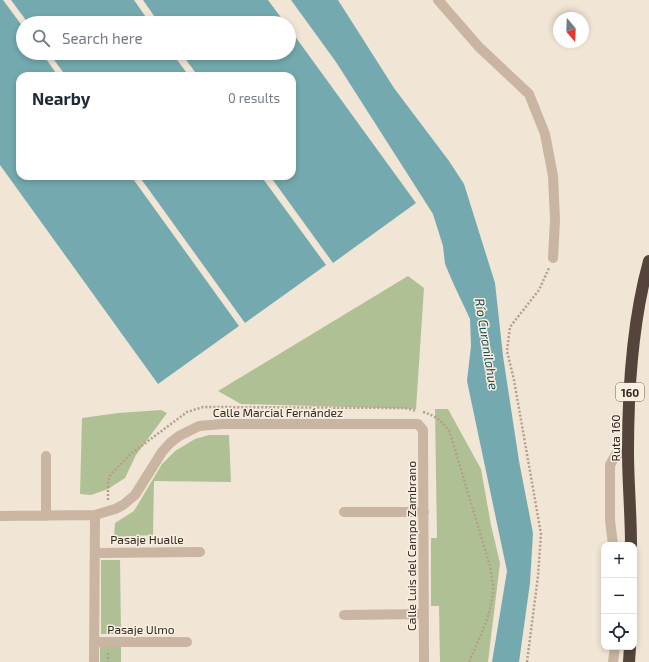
<!DOCTYPE html>
<meta charset="utf-8">
<style>
body{margin:0;font-family:"Exo 2",sans-serif;background:#f2f2f3;color:#1f2937}
.controls{position:absolute;right:12px;bottom:12px;display:grid;overflow:hidden;border-radius:8px;box-shadow:0 2px 6px #0003}
.controls button{width:36px;height:36px;display:grid;place-items:center;padding:0;border:0;border-bottom:1px solid #e0e1e3;background:#fff;color:#1f2937;font:20px sans-serif}
.compass{position:absolute;left:553px;top:12px;width:36px;height:36px;border-radius:50%;background:#fff;box-shadow:0 2px 6px #0003;rotate:161deg}
.list{margin:0;padding:0;list-style:none}
h2{display:flex;justify-content:space-between;align-items:center;height:52px;margin:0;padding:0 16px;font-size:17px}
h2 small{font-size:13px;font-weight:400;color:#747a83}
.icon{flex:none;width:22px;height:22px;fill:none;stroke:currentColor;stroke-width:2;stroke-linecap:round;stroke-linejoin:round}
.map{position:relative;flex:none;width:649px;height:662px;overflow:hidden}
.search{position:absolute;background:#fff;box-shadow:0 2px 6px #0003;left:16px;top:16px;width:280px;height:44px;display:flex;align-items:center;gap:10px;box-sizing:border-box;padding:0 14px;border-radius:22px;color:#747a83;font-size:15px}
.panel{position:absolute;background:#fff;box-shadow:0 2px 6px #0003;left:16px;top:72px;width:280px;height:108px;border-radius:12px}
.map>svg:first-child{display:block}
.green{fill:#b0c095}
.water{fill:#74aaaf}
.lines{fill:none;stroke-linecap:round;stroke-linejoin:round}
.path{stroke:#b59e8c;stroke-width:2.5;stroke-dasharray:2 2;stroke-linecap:butt}
.minor{stroke:#c9b5a1;stroke-width:10}
.motorway{stroke:#54443b;stroke-width:12}
.labels{text-anchor:middle;dominant-baseline:central;stroke-width:3;stroke-linejoin:round;paint-order:stroke}
.shield{fill:#f9efe1;stroke:#6e645d;stroke-width:1}
.shield-label{font-size:11px;font-weight:bold;fill:#332924}
.street-label{font-size:12px;fill:#332924;stroke:#f9efe1}
.water-label{font-size:13px;font-style:italic;fill:#194f55;stroke:#f9efe1}
</style>
<div class="map">
<svg width="649" height="662" viewBox="0 0 649 662">
<rect width="100%" height="100%" fill="#f1e5d5"/>
<path class="green" d="M408,276l16,12 -8,121 -175,-5 -23,-13z
M435,409h13l33,60 10,56 9,38 -12,99h-48l-1,-56h-8v-68h6z
M161,410l6,3 -31,42 -11,23 -17,11 -17,6 -11,-1 2,-76 36,-5z
M209,435h20l2,47 -77,-1 -1,54 -39,2 1,-14 19,-12 28,-47 13,-13 20,-12z
M101,560h19l1,74h-20z
M100,646h21v16h-21z"/>
<path class="water" d="M0,0h3l20,27v26h19l16,23h-38v100h111l108,150 -81,58 -158,-219z
M11,0h123l16,23h-122z
M143,0h125l17,23h-126z
M291,0h47l56,88 55,73 15,23 31,99 8,73 16,105 14,72 -3,50 -11,79h-27l15,-91 -40,-190 4,-35 -1,-27 -16,-34 -9,-21 -2,-18 -10,-32 -97,-152z
M289,28l127,175 -83,60 -63,-87h22v-100h-94l-17,-23h108z
M49,53h123l17,23h-123z
M139,176h122l65,89 -81,58z"/>
<g class="lines">
<path class="path" d="M423,412c13,4 21,10 27,21l40,133c1,6 2,12 3,18 1,28 -14,54 -24,78
M108,500v-19l3,-7 21,-21 55,-41 16,-5 202,1 12,3
M108,653v9
M527,662l11,-86 3,-42 -27,-154 -7,-29 3,-24 29,-37 10,-22"/>
<path class="minor" d="M438,0l41,47 50,47 16,40 8,42 2,44 -2,38
M46,456v60
M344,512h80
M0,516l95,-1 20,-6 8,-4 12,-10 27,-43 8,-9 9,-7 20,-10 23,-2h196l5,6 1,232
M613,545l-3,-25v-55l6,-11 12,-2
M95,553l105,-1
M344,615l80,-1
M94,642h93
M94,662l1,-147
M613,662l2,-15"/>
<path class="motorway" d="M631,545c0,-31 -3,-63 -3,-94 0,-63 4,-129 21,-190
M629,662l1,-15"/>
</g>
<g class="labels">
<rect class="shield" x="616" y="383" width="28" height="18" rx="3"/>
<g class="shield-label">
<text x="630" y="392">160</text>
</g>
<g class="street-label">
<text x="278" y="412">Calle Marcial Fernández</text>
<text transform="translate(615 438) rotate(-90)">Ruta 160</text>
<text x="147" y="539">Pasaje Hualle</text>
<text transform="translate(411 546) rotate(-90)">Calle Luis del Campo Zambrano</text>
<text x="141" y="629">Pasaje Ulmo</text>
</g>
<g class="water-label">
<text transform="translate(487 344) rotate(81)">Río Curanilahue</text>
</g>
</g>
</svg>
<div class="controls">
<button>+</button>
<button>−</button>
<button><svg class="icon" aria-label="locate" viewBox="0 0 24 24"><circle cx="12" cy="12" r="6"/><path d="M12 2v4M12 18v4M2 12h4M18 12h4"/></svg></button>
</div>
<svg class="compass" viewBox="-18 -18 36 36"><path d="M0-13l5 13h-10z" fill="#e53935"/><path d="M0 13l5-13h-10z" fill="#747a83"/></svg>
<div class="search"><svg class="icon" aria-label="search" viewBox="0 0 24 24"><circle cx="10" cy="10" r="6"/><path d="M15 15l6 6"/></svg>Search here</div>
<section class="panel">
<h2>Nearby<small>0 results</small></h2>
<ul class="list">
</ul>
</section>
</div>
